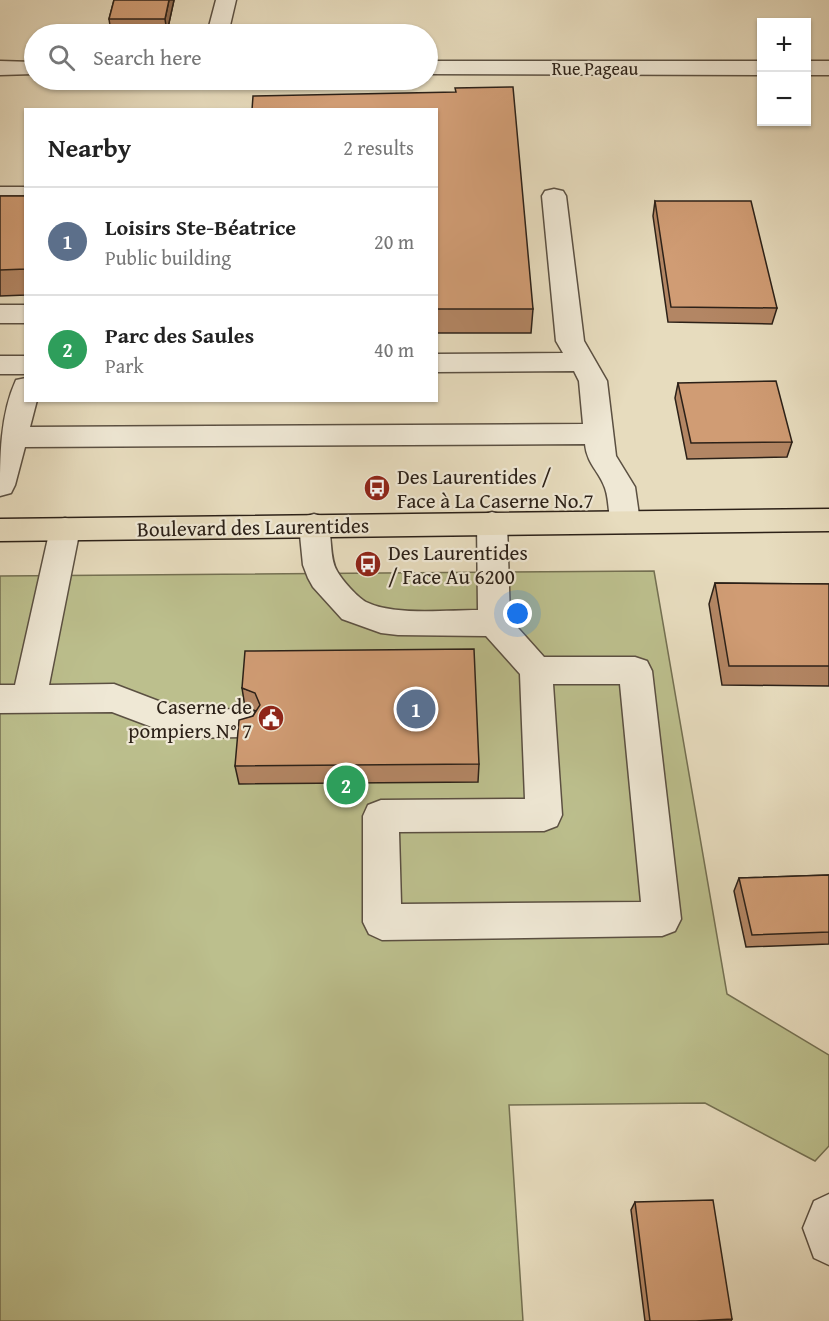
<!DOCTYPE html>
<meta charset="utf-8">
<style>
body{margin:0;font-family:"Gentium Book Plus",serif;background:#f6f6f6;color:#222}
.controls{position:absolute;right:18px;top:18px;display:grid;overflow:hidden;border-radius:0px;box-shadow:0 2px 4px #0004}
.controls button{width:54px;height:54px;display:grid;place-items:center;padding:0;border:0;border-bottom:2px solid #e0e0e0;background:#fff;color:#222;font:30px sans-serif}
.you{position:absolute;left:518px;top:614px;width:21px;height:21px;margin:-15px;border:4px solid #fff;border-radius:50%;background:#1a73e8;box-shadow:0 0 0 9px #1a73e833}
.badge{display:grid;place-items:center;width:39px;height:39px;border-radius:50%;background:#1a73e8;color:#fff;font-size:20px;font-weight:700}
.pin{position:absolute;translate:-50% -50%;border:3px solid #fff;box-shadow:0 2px 6px #0006}
.list{margin:0;padding:0;list-style:none}
h2{display:flex;justify-content:space-between;align-items:center;height:78px;margin:0;padding:0 24px;font-size:26px}
h2 small{font-size:20px;font-weight:400;color:#767676}
.list li{display:grid;grid-template-columns:39px 1fr auto;gap:18px;align-items:center;box-sizing:border-box;height:108px;padding:0 24px;border-top:2px solid #e0e0e0}
.list b{display:block;font-size:22px;white-space:nowrap}
.list p{margin:0;font-size:20px;white-space:nowrap;color:#767676}
.list em{font-size:20px;font-style:normal;color:#767676}
.icon{flex:none;width:33px;height:33px;fill:none;stroke:currentColor;stroke-width:2;stroke-linecap:round;stroke-linejoin:round}
.map{position:relative;flex:none;width:829px;height:1321px;overflow:hidden}
.search{position:absolute;background:#fff;box-shadow:0 2px 4px #0004;left:24px;top:24px;width:414px;height:66px;display:flex;align-items:center;gap:15px;box-sizing:border-box;padding:0 21px;border-radius:33px;color:#767676;font-size:22px}
.panel{position:absolute;background:#fff;box-shadow:0 2px 4px #0004;left:24px;top:108px;width:414px;height:294px;border-radius:0px}
.map>svg:first-child{display:block}
.green{fill:#bcbf8d;stroke:#747052;stroke-width:1.5}
.lines{fill:none;stroke-linecap:round;stroke-linejoin:round}
.minor-casing{stroke:#5b5042;stroke-width:3}
.major-casing{stroke:#2c2118;stroke-width:3}
.minor{fill:#efe8d5;fill-rule:evenodd}
.major{fill:#e7dcbe;fill-rule:evenodd}
.wall{fill:#b38664;stroke:#2c2118;stroke-width:1.5}
.shaded-wall{fill:#926d51;stroke:#2c2118;stroke-width:1.5}
.building{fill:#d09c74;stroke:#2c2118;stroke-width:1.5}
.labels{text-anchor:middle;dominant-baseline:central;stroke-width:4.5;stroke-linejoin:round;paint-order:stroke}
.far-street-label{font-size:18px;fill:#2c2118;stroke:#efe8d5}
.poi-label{font-size:21px;fill:#2c2118;stroke:#efe8d5;text-anchor:start}
.street-label{font-size:21px;fill:#2c2118;stroke:#efe8d5}
</style>
<div class="map">
<svg width="829" height="1321" viewBox="0 0 829 1321">
<rect width="100%" height="100%" fill="#e7dcbe"/>
<filter id="stains"><feTurbulence type="fractalNoise" baseFrequency=".00333" numOctaves="4"/><feColorMatrix values="0 0 0 0 .2 0 0 0 0 .09 0 0 0 0 .02 0 0 0 .5 -.17"/></filter>
<radialGradient id="worn" r=".72"><stop offset=".6" stop-color="#630" stop-opacity="0"/><stop offset="1" stop-color="#630" stop-opacity=".3"/></radialGradient>
<path class="green" d="M654,571l73,423 102,61v91l-14,15 -110,-58 -196,2 14,216h-523v-745z"/>
<g class="lines">
<defs>
<path id="minor" d="M216,0h20l-8,34h-21z
M0,61l34,1v12l-34,1z
M762,61v14l-334,-1v-13z
M806,61h23v14h-23z
M0,187h26v14h-26z
M554,189l9,2 3,5 18,145 23,40 9,75 19,31 5,35 -4,8 -11,3 -11,-3c-7,-14 -4,-28 -9,-42 -6,-17 -18,-24 -20,-44l-560,3 -10,38 -4,8 -11,3c0,-39 0,-81 16,-116l10,-2v22h11l-7,27 553,-3 -4,-43 -5,-10 -138,1v-18l127,-1 -7,-12 -14,-145 3,-5z
M0,305h26v18h-26z
M0,356h26v18h-26z
M492,512l11,3 4,8 3,96 34,38h91l12,4 5,10 29,248 -6,12 -13,5 -280,4 -13,-6 -6,-12v-106l5,-11 13,-5 144,-1 -5,-125 -34,-38 -88,-1 -17,-2 -39,-14 -29,-32 -5,-9 -5,-13 -4,-40 4,-8 11,-3 11,3c9,16 3,39 12,54 5,9 20,26 29,31 28,14 81,8 112,8l-1,-87 4,-8zM553,684h67l21,218 -240,2 -2,-72 145,-1 13,-5 5,-11z
M65,518l11,3 4,8 -31,156 65,-1 68,26 62,-1 12,4 5,10 -5,10 -12,4 -63,1 -69,-26 -112,1v-28h15l35,-156 4,-8z
M829,1194v71l-15,-7 -11,-30 11,-27z"/>
<path id="major" d="M829,509v22l-829,10v-22z"/>
</defs>
<use href="#minor" class="minor-casing"/>
<use href="#major" class="major-casing"/>
<use href="#minor" class="minor"/>
<use href="#major" class="major"/>
</g>
<path class="wall" d="M114,0h60l-7,32h-56l-2,-13z
M436,110l97,199 -2,24h-95z
M0,196h26v99l-26,1z
M655,201l122,107 -5,16 -104,-2 -15,-106z
M678,383l114,59 -5,15 -100,2 -12,-61z
M715,583l114,1v102l-107,-1 -13,-81z
M242,688l237,76 -1,18 -239,2 -4,-18 18,-50 3,-5 -11,-4z
M829,875v69l-83,3 -12,-56 5,-13z
M635,1202l97,117 -1,2h-86l-14,-111z"/>
<path class="shaded-wall" d="M169,0h5l-7,32 -2,-13z"/>
<path class="building" d="M114,0h55l-4,19h-56z
M513,87l20,222h-97v-199h-184l1,-14 203,-4 -1,-4z
M0,196h26v73l-26,1z
M655,201h96l26,107 -106,-1z
M776,381l16,61 -101,1 -13,-60z
M715,583l114,1v82h-100z
M474,649l5,115 -244,2 4,-46 14,-4 7,-11 -5,-12 -13,-5 3,-37z
M829,875v57l-77,3 -13,-57z
M713,1200l19,119 -36,2h-46l-15,-119z"/>
<defs>
<symbol id="bus-disc" viewBox="-11 -11 22 22"><circle r="9.5" fill="#8f2418" stroke="#efe8d5"/><path d="M-5-6H5V4H4V6H2V4H-2V6H-4V4H-5ZM-3.5-4V0h7V-4ZM-3.5 1.2v1.5H-2V1.2ZM2 1.2v1.5H3.5V1.2Z" fill="#fff"/></symbol>
<symbol id="civic-disc" viewBox="-11 -11 22 22"><circle r="9.5" fill="#8f2418" stroke="#efe8d5"/><path d="M-.6-6.5H3V-4.5H.6V-3L4-1V1h2V6H-6V1h2V-1L-.6-3ZM-1.2 2.5V6h2.4V2.5Z" fill="#fff"/></symbol>
</defs>
<g fill-rule="evenodd">
<use href="#bus-disc" x="362" y="473" width="30" height="30"/>
<use href="#bus-disc" x="353" y="549" width="30" height="30"/>
<use href="#civic-disc" x="256" y="703" width="30" height="30"/>
</g>
<g class="labels">
<g class="far-street-label">
<text x="595" y="68">Rue Pageau</text>
</g>
<g class="poi-label">
<text x="397" y="476">Des Laurentides /<tspan x="397" dy="24">Face à La Caserne No.7</tspan></text>
<text x="388" y="552">Des Laurentides<tspan x="388" dy="24">/ Face Au 6200</tspan></text>
<text x="252" y="706" text-anchor="end">Caserne de<tspan x="252" dy="24">pompiers N° 7</tspan></text>
</g>
<g class="street-label">
<text transform="translate(253 527) rotate(-1)">Boulevard des Laurentides</text>
</g>
</g>
<rect width="100%" height="100%" filter="url(#stains)"/>
<rect width="100%" height="100%" fill="url(#worn)"/>
</svg>
<div class="controls">
<button>+</button>
<button>−</button>
</div>
<div class="you"></div>
<div class="pin badge" style="left:416px;top:709px;background:#5c6f8a">1</div>
<div class="pin badge" style="left:346px;top:785px;background:#2e9e5b">2</div>
<div class="search"><svg class="icon" aria-label="search" viewBox="0 0 24 24"><circle cx="10" cy="10" r="6"/><path d="M15 15l6 6"/></svg>Search here</div>
<section class="panel">
<h2>Nearby<small>2 results</small></h2>
<ul class="list">
<li><span class="badge" style="background:#5c6f8a">1</span><div><b>Loisirs Ste-Béatrice</b><p>Public building</p></div><em>20 m</em></li>
<li><span class="badge" style="background:#2e9e5b">2</span><div><b>Parc des Saules</b><p>Park</p></div><em>40 m</em></li>
</ul>
</section>
</div>
